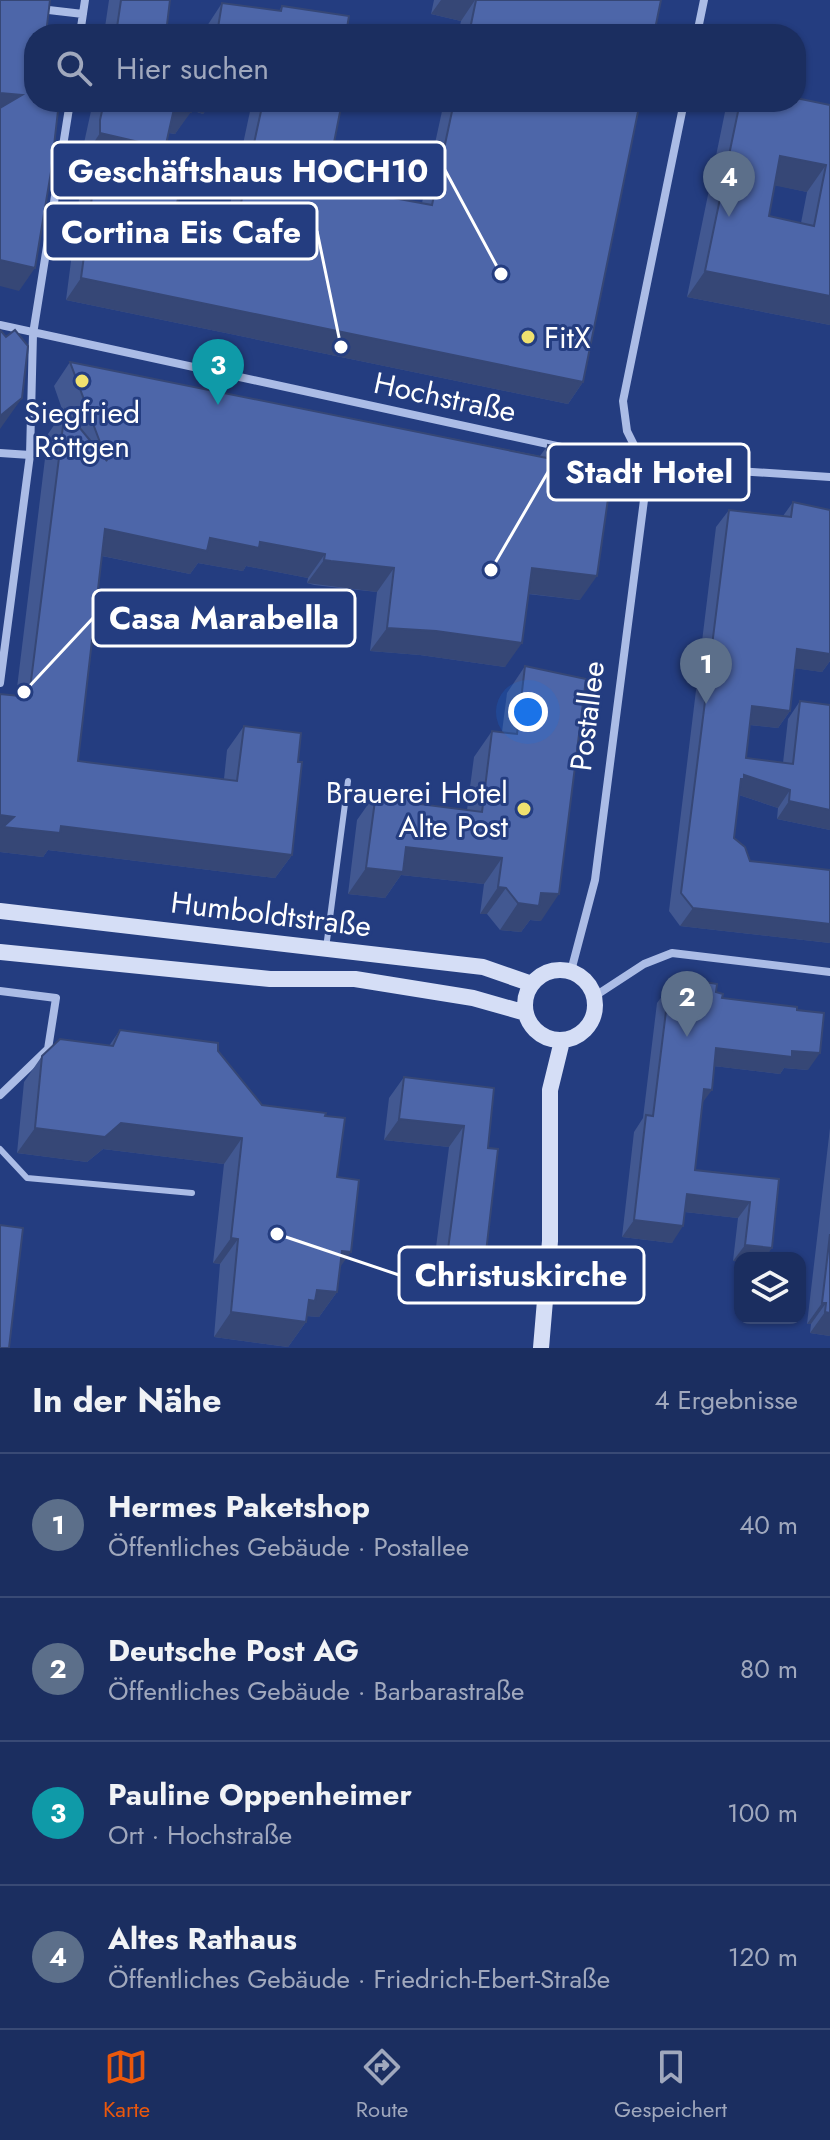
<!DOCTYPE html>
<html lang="de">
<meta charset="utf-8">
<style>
body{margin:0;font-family:Jost,sans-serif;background:#243666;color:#f1f3f6}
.controls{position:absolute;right:24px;bottom:24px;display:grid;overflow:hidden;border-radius:16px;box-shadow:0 2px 6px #0004}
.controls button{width:72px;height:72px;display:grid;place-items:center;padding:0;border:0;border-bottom:2px solid #394a75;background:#1b2e60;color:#f1f3f6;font:40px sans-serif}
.you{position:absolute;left:528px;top:712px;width:28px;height:28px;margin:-20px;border:6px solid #fff;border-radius:50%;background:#1a73e8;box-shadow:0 0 0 12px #1a73e833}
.badge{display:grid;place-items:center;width:52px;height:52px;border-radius:50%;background:#ea580c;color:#fff;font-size:26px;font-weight:700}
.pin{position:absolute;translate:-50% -66px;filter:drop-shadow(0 2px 4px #0008)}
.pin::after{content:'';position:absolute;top:42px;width:28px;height:24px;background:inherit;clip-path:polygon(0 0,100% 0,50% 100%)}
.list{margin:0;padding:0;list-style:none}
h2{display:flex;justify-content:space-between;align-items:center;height:104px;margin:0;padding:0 32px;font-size:34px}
h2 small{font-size:26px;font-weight:400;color:#a0a8bd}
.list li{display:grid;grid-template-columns:52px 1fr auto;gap:24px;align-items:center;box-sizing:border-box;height:144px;padding:0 32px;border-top:2px solid #394a75}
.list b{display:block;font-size:30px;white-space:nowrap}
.list p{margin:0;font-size:26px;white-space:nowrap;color:#a0a8bd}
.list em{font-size:26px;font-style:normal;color:#a0a8bd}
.icon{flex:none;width:44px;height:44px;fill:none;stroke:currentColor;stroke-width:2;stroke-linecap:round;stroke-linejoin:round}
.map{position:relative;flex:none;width:830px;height:1348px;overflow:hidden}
.search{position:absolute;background:#1b2e60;box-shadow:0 2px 6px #0004;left:24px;right:24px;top:24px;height:88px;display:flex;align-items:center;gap:20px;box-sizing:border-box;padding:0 28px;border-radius:32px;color:#a0a8bd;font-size:30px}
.sheet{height:680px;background:#1b2e60}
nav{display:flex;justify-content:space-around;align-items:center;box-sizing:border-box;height:112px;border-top:2px solid #394a75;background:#1b2e60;font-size:22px;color:#a0a8bd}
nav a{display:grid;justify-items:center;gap:4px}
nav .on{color:#ea580c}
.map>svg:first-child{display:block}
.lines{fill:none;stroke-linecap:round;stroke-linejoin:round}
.lane{stroke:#abbce6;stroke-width:6}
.street{stroke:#abbce6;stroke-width:8}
.secondary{stroke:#d5def6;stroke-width:16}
.wall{fill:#425891;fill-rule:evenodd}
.shaded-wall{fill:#364776}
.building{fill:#4d66a9;stroke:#364776;stroke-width:2;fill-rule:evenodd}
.poi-dot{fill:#f0e16f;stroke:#243d80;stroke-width:3}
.labels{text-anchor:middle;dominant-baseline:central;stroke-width:6;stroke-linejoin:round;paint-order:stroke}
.poi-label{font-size:30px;fill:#fff;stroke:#243d80;text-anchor:start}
.street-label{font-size:30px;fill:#fff;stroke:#243d80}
.leader{fill:none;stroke:#fff;stroke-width:3}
.callout-dot{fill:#fff;stroke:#243d80;stroke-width:3}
.callout{fill:#243d80;stroke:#fff;stroke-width:3}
.callout-label{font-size:32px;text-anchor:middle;font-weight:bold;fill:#fff}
</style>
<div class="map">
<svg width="830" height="1348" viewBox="0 0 830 1348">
<rect width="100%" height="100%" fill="#243d80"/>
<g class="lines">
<path class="lane" d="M60,156l33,7
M326,948l22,-167
M0,1149l27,29 165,15"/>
<path class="street" d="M40,9l43,5
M80,34l5,-34
M697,34l7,-34
M0,325l644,140 186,12
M0,453l30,2
M0,683l30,-228 3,-121 37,-232
M571,971l24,-91 49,-380v-35l-17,-34 -4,-30 61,-299
M0,991l56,7 -8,51 -48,46
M595,996l49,-32 28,-11 158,19"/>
<path class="secondary" d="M0,911l483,56 49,17
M0,952l270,27h85l118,19 53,15
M525 1005a35 35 0 1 1 70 0a35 35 0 1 1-70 0Z
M541,1348l9,-107v-151l12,-49"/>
</g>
<path class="wall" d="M109,0h61l-3,25 39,7 1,-6 15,-23 57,8 3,-5 64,28h-242z
M434,0h227l-7,34h-196l3,-13 -30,-7z
M93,102h119l-9,12 -12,-4 -16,24 -6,-1 -5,20 -1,3 -1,7 11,60 19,27 27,6 33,-154h90l-12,61 47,32 45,8 22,-101h196l-57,280 -15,22 -502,-104 17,-132 8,-11 -6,-1 -1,-13z
M732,102h64l34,3v220l-143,-28 38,-185zM775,185l32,7 -6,31 -32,-7z
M70,362l470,94 8,-11 32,155 -52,-6 -23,73 -85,-12 -50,-4 7,-59 -63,-7 -7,-2 1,-5 -62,-12 -3,5 -45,-8 -8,11 -88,-18 -24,205 146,18 3,-29 17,-24 54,36 -6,93 -17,23 -227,-28 -5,7 -43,-5v-158l16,2 32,-262 15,-22 -9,-26z
M793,502l37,8v151l-8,11 -27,-4 -5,43 -12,17 -28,-3 -4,33 37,5 5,-44 12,-18 30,4v125l-53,-11 1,-11 -39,-13 -5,43 16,23 80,9v73l-150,-17 -11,-15 47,-384 13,-17 54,6z
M525,666l16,255 -11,-1 -9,12 -21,-2 -13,-16h-7l4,-30 -83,-9 -16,23 -37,-4 9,-74 19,-27 35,10 56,7 7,-53 18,-26 10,1 5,-39z
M687,979l29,13 92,78 -24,-2 -4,6 -66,-8 -11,36 -8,68 84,9 -7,69 -39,13 5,-43 -53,-6 -13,31 -50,-6 12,-105 9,-14 14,-115 12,-16 10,3z
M120,1030l98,21 44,54 63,11 12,61 3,91 -3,24 -18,25 -12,-1 -1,6 -18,25 -74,-10 6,-73 -7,-1 11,-99 -121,-15 -16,13 -70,-9 7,-71 18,-26 67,-10z
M404,1077l84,71 -18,134 -38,-4 17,-131 -65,-7 5,-42z
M830,1128v208l-20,-3 1,-9h-4z"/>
<path class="shaded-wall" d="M441,0h34l-14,21 -30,-7z
M0,93l22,2 -22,22z
M184,102h28l-9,12 -22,-8z
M174,109l17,3 -16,22 -17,-3z
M100,133l60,14 -16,22 -45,-24 -8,12 -6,-1z
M780,156l46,9 -19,27 -45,-9z
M0,260l35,8 -16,23 -19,-5z
M705,271l125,25v29l-143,-28z
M81,278l502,104 -15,22 -502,-104z
M22,398l-22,31v-13z
M105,529l155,13 65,12 -17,24 -62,-12 -3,5 -45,-8 -8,11 -102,-21z
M324,560l70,8 -17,24 -70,-9z
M532,568l65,8 -17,24 -65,-8z
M387,628l49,3 86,12 -17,24 -85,-12 -50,-4z
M797,649l33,5v7l-8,11 -38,-5z
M752,706l38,5 -12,17 -38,-4z
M744,775l46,15 -12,18 -45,-15 -4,3z
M789,801l41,9v20l-53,-11z
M0,815l61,11 231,29 -17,23 -227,-28 -5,7 -43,-5z
M406,847l96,11 -18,26 -83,-9 -16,23 -37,-4 18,-26z
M498,887l8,1 -19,26h-7z
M541,893l18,1 -18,27 -11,-1 -9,12 -21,-2 18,-27z
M693,908l137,16v19l-150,-17z
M716,1048l76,3 28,2 -12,17 -24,-2 -4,6 -75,-9z
M704,1089l8,1 -12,16z
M399,1119l65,7 -15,21 -65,-7z
M121,1123l121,15 -18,26 -121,-15 -16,13 -70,-9 18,-25z
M687,1194l63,8 -12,16 -62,-7z
M634,1220l49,6 -11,17 -50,-6z
M231,1238l7,1 -18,25 -7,-1z
M745,1245l27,3 -7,10h-25v4l-7,-1z
M342,1251l9,1 -18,25z
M447,1257l38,4 -15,21 -38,-4z
M317,1290l20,2 -18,25 -14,-1 1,6 -18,25 -74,-10 17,-25z
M822,1303h4l-15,21h-4z
M825,1312l5,1v23l-20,-3z"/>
<path class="building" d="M0,0h50l-4,34h-12v68h25l-8,70 -16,96 -35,-8v-152l22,-13 -22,-2z
M121,0h49l-3,25 50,9 5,-31 59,8 1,-5 67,10 -3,18h-230z
M476,0h185l-7,34h-185z
M796,98l34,7v191l-125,-25 35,-169h56zM780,156l46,9 -12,61 -45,-10z
M104,102h89l-2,10 -17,-3 -10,44 -4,-6 -60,-14v-13z
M263,102h79l-12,61 51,11 -4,21 55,10 22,-103h186l-57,280 -502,-104 18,-133 58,14 7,-4 -2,8 22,6 -11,54 23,5 -4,22 37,8z
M0,330l6,7 9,-7 13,16 -6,52 -22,18z
M70,362l477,96 1,-13 64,13 -2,13h2l-15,105 -65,-8 -10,75 -86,-12 -49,-3 7,-60 -63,-7 -7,-1 1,-6 -65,-12 -1,6 -49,-10 -3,13 -102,-22 -27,232 159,20 7,-55 57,7 -3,29h4l-10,93 -231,-29 -1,7 -57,-6 11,-10 -14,-2v-121l29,3 36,-287 42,51z
M793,502l37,8v144l-33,-5 -7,62 -38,-5 -6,52 47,6 7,-63 30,4v105l-41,-9 1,-11 -46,-15v4h-3l-7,59 11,9 5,14 80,9v54l-137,-16 -12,-15 48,-383 62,7z
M525,666l61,13 -27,215 -18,-1 -2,13 -21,-3 -12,-15 -8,-1 4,-29 -96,-11 -3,25 -37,-4 10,-75 36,5 -1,5 71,9 10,-81 25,3z
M687,979l30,5 -1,8 7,2 -1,4 75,9v3l27,3 -4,40 -28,-2v6l-76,-9 -4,42 -8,-1 -9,81 84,9 -7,69 -27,-3 5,-43 -63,-8 -4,32 -49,-6 12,-105 7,1 16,-129 17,5z
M120,1030l98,13v8l44,54 64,8 -1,3 20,2 -8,59 22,3 -8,72 -9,-1 -5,41 -20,-2 -2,11 -6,-1 -3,22 -75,-10 7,-73 -7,-1 11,-100 -121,-15 -16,14 -70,-9 7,-72 18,-17 53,7z
M404,1077l90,11 -6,60 10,1 -13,112 -38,-4 17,-131 -65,-7z
M0,1225l23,3 -14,120h-9z
M830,1234v79l-5,-1 1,-9h-4z"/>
<g class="poi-dot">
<circle cx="528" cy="337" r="8"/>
<circle cx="82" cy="381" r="8"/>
<circle cx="524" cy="809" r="8"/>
</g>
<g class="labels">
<g class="poi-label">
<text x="544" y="337">FitX</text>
<text x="82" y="412" text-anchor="middle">Siegfried<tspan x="82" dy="34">Röttgen</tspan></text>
<text x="508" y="792" text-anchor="end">Brauerei Hotel<tspan x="508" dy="34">Alte Post</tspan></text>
</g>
<g class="street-label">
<text transform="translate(445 397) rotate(12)">Hochstraße</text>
<text transform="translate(587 716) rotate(-83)">Postallee</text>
<text transform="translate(271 914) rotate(7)">Humboldtstraße</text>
</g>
</g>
<path class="leader" d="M501 274L445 170M341 347L317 231M491 570L548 472M24 692L93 618M277 1234L399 1275"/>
<g class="callout-dot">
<circle cx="501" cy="274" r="8"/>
<circle cx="341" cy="347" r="8"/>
<circle cx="491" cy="570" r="8"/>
<circle cx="24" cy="692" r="8"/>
<circle cx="277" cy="1234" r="8"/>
</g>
<g class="callout">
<rect x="52" y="142" width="393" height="56" rx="8"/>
<rect x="45" y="203" width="272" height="56" rx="8"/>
<rect x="548" y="444" width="201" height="56" rx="8"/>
<rect x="93" y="590" width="262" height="56" rx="8"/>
<rect x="399" y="1247" width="245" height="56" rx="8"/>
</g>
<g class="callout-label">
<text x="248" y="182">Geschäftshaus HOCH10</text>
<text x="181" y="243">Cortina Eis Cafe</text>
<text x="649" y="483">Stadt Hotel</text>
<text x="224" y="629">Casa Marabella</text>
<text x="521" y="1286">Christuskirche</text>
</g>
</svg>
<div class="controls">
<button><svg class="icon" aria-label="layers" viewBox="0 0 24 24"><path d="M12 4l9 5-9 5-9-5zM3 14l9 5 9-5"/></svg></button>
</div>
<div class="you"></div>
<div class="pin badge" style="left:706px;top:704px;background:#5c6f8a">1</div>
<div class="pin badge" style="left:687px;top:1037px;background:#5c6f8a">2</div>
<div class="pin badge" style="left:218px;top:405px;background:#0f9aa8">3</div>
<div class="pin badge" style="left:729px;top:217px;background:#5c6f8a">4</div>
<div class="search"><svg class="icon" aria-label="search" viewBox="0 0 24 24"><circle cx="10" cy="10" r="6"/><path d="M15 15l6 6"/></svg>Hier suchen</div>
</div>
<section class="sheet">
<h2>In der Nähe<small>4 Ergebnisse</small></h2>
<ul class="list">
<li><span class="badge" style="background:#5c6f8a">1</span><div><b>Hermes Paketshop</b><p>Öffentliches Gebäude · Postallee</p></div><em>40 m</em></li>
<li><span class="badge" style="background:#5c6f8a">2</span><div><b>Deutsche Post AG</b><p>Öffentliches Gebäude · Barbarastraße</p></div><em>80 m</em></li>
<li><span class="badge" style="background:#0f9aa8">3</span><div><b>Pauline Oppenheimer</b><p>Ort · Hochstraße</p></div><em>100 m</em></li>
<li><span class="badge" style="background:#5c6f8a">4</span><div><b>Altes Rathaus</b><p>Öffentliches Gebäude · Friedrich-Ebert-Straße</p></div><em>120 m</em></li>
</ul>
</section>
<nav>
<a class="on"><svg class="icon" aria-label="map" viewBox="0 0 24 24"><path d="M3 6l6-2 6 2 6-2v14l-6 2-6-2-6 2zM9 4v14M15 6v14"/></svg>Karte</a>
<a><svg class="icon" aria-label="directions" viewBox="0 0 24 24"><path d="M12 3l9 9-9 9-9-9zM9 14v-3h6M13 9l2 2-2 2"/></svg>Route</a>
<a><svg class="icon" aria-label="saved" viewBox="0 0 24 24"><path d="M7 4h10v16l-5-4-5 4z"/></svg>Gespeichert</a>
</nav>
